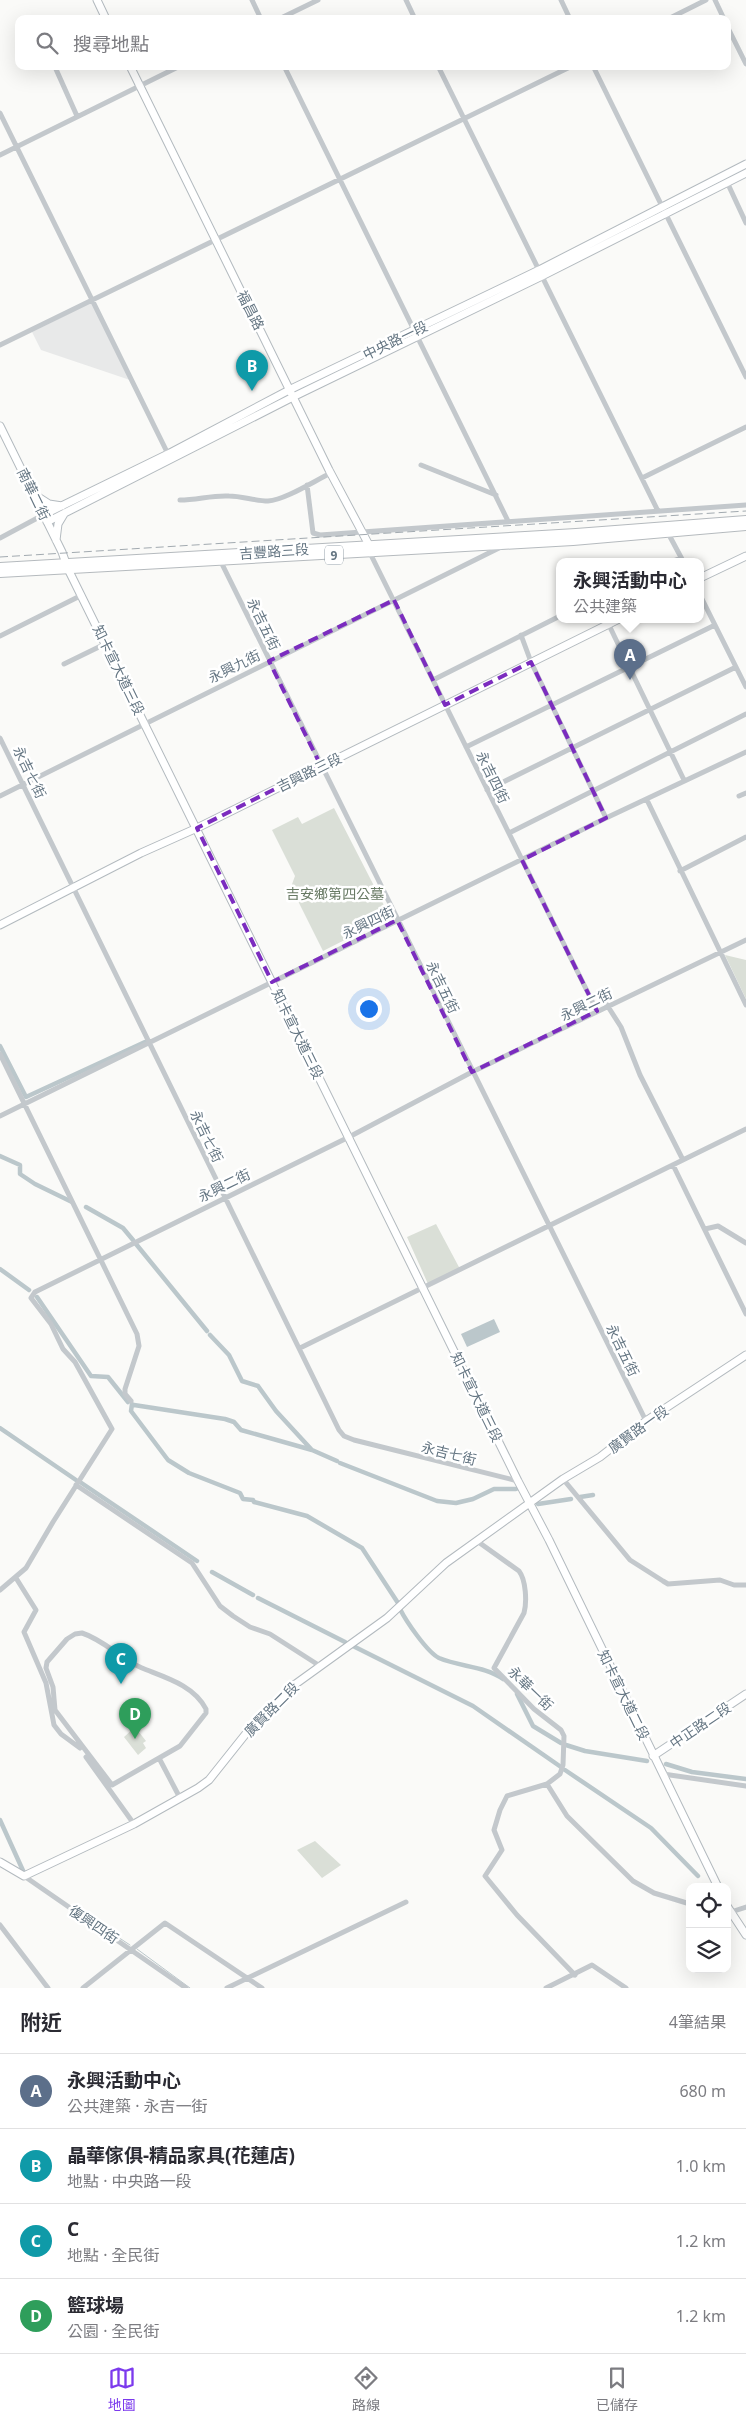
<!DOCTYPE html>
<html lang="zh-TW">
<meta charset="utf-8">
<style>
body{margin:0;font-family:"Noto Sans","Noto Sans TC",sans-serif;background:#f7f7f7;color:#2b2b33}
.controls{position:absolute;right:15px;bottom:15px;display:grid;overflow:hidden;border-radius:10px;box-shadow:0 5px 20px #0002}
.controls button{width:45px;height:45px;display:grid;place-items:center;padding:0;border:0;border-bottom:1px solid #e1e1e2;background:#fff;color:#2b2b33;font:25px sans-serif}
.you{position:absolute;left:368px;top:1008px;width:18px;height:18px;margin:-12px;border:4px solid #fff;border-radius:50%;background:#1a73e8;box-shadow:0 0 0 8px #1a73e833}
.badge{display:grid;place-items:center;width:32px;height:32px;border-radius:50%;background:#7c3aed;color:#fff;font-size:16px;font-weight:700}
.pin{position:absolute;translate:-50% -41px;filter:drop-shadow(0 1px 2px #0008)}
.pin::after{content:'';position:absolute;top:26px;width:18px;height:15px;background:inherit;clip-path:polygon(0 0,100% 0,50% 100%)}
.popup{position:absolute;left:556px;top:558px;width:148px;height:65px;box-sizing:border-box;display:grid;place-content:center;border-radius:10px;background:#fff;filter:drop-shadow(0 1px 4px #0005);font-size:16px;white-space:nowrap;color:#7c7c81}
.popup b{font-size:19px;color:#2b2b33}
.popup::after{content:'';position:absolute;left:50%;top:100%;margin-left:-10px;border:10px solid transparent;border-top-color:#fff}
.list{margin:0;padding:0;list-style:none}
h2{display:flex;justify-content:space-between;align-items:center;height:65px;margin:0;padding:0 20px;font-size:21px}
h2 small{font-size:16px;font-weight:400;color:#7c7c81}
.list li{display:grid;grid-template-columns:32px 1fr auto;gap:15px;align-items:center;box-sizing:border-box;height:75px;padding:0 20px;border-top:1px solid #e1e1e2}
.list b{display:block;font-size:19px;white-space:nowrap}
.list p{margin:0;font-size:16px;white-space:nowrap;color:#7c7c81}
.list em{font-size:16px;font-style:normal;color:#7c7c81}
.icon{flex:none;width:28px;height:28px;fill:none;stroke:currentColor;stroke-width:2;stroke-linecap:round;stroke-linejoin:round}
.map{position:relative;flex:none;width:746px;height:1988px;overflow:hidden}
.search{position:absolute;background:#fff;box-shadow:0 5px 20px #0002;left:15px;right:15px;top:15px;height:55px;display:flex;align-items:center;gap:12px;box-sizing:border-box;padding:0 18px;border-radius:10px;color:#7c7c81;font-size:19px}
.sheet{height:365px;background:#fff}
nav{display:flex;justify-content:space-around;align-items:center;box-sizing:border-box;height:70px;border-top:1px solid #e1e1e2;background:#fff;font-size:14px;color:#7c7c81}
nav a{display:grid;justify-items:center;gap:2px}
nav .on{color:#7c3aed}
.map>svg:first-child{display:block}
.built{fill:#e8e9e9}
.green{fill:#dadfd7}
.water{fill:#bbc7cb}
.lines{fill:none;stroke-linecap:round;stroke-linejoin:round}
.stream{stroke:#bbc7cb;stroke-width:1}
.canal{stroke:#bbc7cb;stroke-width:4.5}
.secondary-casing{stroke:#b3babf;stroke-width:9}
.primary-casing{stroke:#b5babe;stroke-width:10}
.street{stroke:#c3c8cc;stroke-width:5}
.secondary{stroke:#fff;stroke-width:7}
.primary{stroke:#fff;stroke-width:8}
.rail{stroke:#a2aab0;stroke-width:1;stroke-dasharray:8 4;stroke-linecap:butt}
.marked{fill:none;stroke:#7b2cbf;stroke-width:4;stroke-dasharray:10 6;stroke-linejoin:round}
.labels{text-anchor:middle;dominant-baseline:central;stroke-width:5;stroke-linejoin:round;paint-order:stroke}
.shield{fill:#fff;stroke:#939fa8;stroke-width:1}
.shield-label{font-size:12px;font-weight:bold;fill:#657683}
.street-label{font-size:14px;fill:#657683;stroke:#fff}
.park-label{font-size:14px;fill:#687a64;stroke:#fff}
</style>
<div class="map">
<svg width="746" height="1988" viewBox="0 0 746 1988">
<rect width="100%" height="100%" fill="#fafaf8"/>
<path class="built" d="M92,302l38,78 -89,-30 -9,-18z"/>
<path class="green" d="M334,808l56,109 -67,34 -32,-64 4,-11 -23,-46 26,-13 4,7z
M725,955l21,5v39z
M436,1224l24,45 -32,15 -21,-47z
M135,1727l11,14 -3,2 3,5 -8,7 -14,-18z
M315,1841l26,24 -19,13 -25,-28z"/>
<path class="water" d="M494,1319l6,13 -33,15 -6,-13z"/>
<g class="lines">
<path class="stream" d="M80,1912l50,33
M137,1949l53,39"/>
<path class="canal" d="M0,1046l26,51 119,-55
M0,1156l20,9v9l15,10 37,18
M86,1207l37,21 10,12
M136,1244l71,87
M0,1269l29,21
M37,1297l54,79 17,1 20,25
M210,1335l19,20 13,26 16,5 18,25 35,38
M132,1404l-1,7 37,49 21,13 51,20 3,6 10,1 1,2 53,14 55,32 36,55
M134,1405l91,14 9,3 7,8 71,20 25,11
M0,1428l76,52
M340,1463l97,38 19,2 17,-4 21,-10h22
M80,1482l117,79
M580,1497l13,-2
M538,1504l33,-5
M212,1572l41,23
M258,1598l87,44
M400,1609c6,12 27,43 39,49 21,9 46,8 64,21
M353,1646l120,60 88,61
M517,1694l16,32 28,17
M566,1745l19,6 62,10
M666,1764l26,8 54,7
M565,1770l86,58 47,48
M0,1820l25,55"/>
<defs>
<path id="secondary" d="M97,0l9,19
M130,66l199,404 40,75v5
M0,426l62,126 6,17 450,912 31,59 169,347
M35,495l14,9 13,2
M43,515l125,-61 123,-65 248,-119 207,-106
M47,522l248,-126 247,-120 204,-103
M56,540l2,-16 6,-10
M700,578l46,-22
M0,925l141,-72 56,-25 422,-209
M653,1756l93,-62
M0,1862l24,14 110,-52 64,-36 11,-8 43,-54 38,-38 97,-70 59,-55 117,-84 37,-22 46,-36 100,-66
M727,1906l19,29"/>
<path id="primary" d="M0,567l576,-34 170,-13
M0,573l573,-32 173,-15"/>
</defs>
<use href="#secondary" class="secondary-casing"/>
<use href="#primary" class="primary-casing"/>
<path class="street" d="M252,0l9,19
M406,0l9,19
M561,0l9,19
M715,0l9,19
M279,19l39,-19
M668,19l38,-19
M727,26l19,38
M284,66l224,455
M438,66l220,445
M593,66l153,311
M55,67l22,49
M0,113l169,343
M0,155l180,-89
M727,182l19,41
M0,345l572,-279
M421,465l75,30
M642,478l104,-51
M307,485l6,48 7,2 426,-30
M180,500c17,0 32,-5 49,-4 13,0 26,5 39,5 17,-1 46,-20 63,-28
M668,533l15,28
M0,538l43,-23
M370,553l227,458
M673,561l8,-3
M221,562l425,859
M700,595l46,92
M606,619l78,161
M521,635l10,27 75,156
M0,636l82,-41
M64,664l41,-20
M433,680l127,-64
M0,738l339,692 5,6 10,4 164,41
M466,747l249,-122
M487,790l249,-123
M0,796l503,-250
M739,796l7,-3
M647,800l99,205
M509,833l237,-119
M680,871l66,-34
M607,1005l14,22 19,48 43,85
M0,1054l137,280 2,12 -14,43v5l6,7
M0,1116l606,-298 140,-66
M673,1165l73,149
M705,1229l13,-3 28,17
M300,1348l446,-219
M563,1479l67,81 33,21 5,3 52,-4 14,5h12
M76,1485l116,78 28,43 13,10 17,11 20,7 50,32
M477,1541l42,30c7,9 8,31 5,42l-30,55 40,41 27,21 3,6 -1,29 -3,9 -13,10 -40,12 -7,14 -6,20 8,20 -17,26 32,39 58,60
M16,1578l20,32 -12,22 22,51 8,42 7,9 19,14
M0,1590l26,-22 27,-46 59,-93 -37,-67 -12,-13 -12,-25 -20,-26 4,-6 314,-155 123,-65 274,-132
M82,1633c22,7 39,26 60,35 22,9 52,17 64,41v4l-26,33 -68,39 -57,-75 -2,-23 -7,-19 1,-6 20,-23 8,-5z
M86,1757l48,67
M159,1758l21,40
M663,1774l83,12
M547,1784l20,32 66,65 21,12 36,11
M24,1876l162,112
M731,1912l15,-5
M0,1925l48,63
M83,1988l82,-65 97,65
M227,1988l179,-86
M546,1988l46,-23 34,23"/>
<use href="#secondary" class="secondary"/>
<use href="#primary" class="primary"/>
<path class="rail" d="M0,557l746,-46"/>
</g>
<path class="marked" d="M394,600l51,105 86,-43 75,156 -84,42 75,151 -125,61 -75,-152 -125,62 -75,-154 124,-62 -52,-105z"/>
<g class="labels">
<rect class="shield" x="325" y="545.5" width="18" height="19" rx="4"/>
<g class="shield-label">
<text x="334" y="555">9</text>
</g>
<g class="street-label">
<text transform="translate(251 310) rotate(63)">福昌路</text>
<text transform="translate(395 340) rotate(-26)">中央路一段</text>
<text transform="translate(34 494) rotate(64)">南華二街</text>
<text transform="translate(274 551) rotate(-4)">吉豐路三段</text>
<text transform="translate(264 624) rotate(64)">永吉五街</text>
<text transform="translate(234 666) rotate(-26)">永興九街</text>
<text transform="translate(119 670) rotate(64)">知卡宣大道三段</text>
<text transform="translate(30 772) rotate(64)">永吉七街</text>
<text transform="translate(309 772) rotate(-26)">吉興路三段</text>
<text transform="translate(493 777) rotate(64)">永吉四街</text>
<text transform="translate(368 922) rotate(-26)">永興四街</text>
<text transform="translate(443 987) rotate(64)">永吉五街</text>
<text transform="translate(586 1004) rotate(-26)">永興二街</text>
<text transform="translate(298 1034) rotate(64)">知卡宣大道三段</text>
<text transform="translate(207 1136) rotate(64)">永吉七街</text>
<text transform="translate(224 1185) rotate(-26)">永興二街</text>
<text transform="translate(623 1350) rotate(64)">永吉五街</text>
<text transform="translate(477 1397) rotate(64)">知卡宣大道三段</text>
<text transform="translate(638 1429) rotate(-36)">廣賢路一段</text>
<text transform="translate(449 1453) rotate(14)">永吉七街</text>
<text transform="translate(531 1688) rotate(44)">永華一街</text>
<text transform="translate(624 1695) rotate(64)">知卡宣大道二段</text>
<text transform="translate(271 1709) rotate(-45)">廣賢路二段</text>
<text transform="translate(700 1725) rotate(-34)">中正路二段</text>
<text transform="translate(94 1924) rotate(34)">復興四街</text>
</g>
<g class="park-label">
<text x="335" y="893">吉安鄉第四公墓</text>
</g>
</g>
</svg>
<div class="controls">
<button><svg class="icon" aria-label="locate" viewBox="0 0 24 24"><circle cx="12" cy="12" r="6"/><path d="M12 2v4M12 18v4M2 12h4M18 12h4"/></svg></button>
<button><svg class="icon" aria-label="layers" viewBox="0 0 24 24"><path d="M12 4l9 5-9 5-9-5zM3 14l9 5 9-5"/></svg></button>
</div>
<div class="you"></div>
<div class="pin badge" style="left:630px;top:680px;background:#5c6f8a">A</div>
<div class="popup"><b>永興活動中心</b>公共建築</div>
<div class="pin badge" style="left:252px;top:391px;background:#0f9aa8">B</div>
<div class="pin badge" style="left:121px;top:1684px;background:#0f9aa8">C</div>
<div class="pin badge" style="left:135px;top:1739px;background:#2e9e5b">D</div>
<div class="search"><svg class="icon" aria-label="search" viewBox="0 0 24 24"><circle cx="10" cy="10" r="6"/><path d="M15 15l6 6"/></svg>搜尋地點</div>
</div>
<section class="sheet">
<h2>附近<small>4筆結果</small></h2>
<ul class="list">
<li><span class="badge" style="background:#5c6f8a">A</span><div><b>永興活動中心</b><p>公共建築 · 永吉一街</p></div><em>680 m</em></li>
<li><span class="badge" style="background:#0f9aa8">B</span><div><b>晶華傢俱-精品家具(花蓮店)</b><p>地點 · 中央路一段</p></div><em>1.0 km</em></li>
<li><span class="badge" style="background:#0f9aa8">C</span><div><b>C</b><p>地點 · 全民街</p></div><em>1.2 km</em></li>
<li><span class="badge" style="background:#2e9e5b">D</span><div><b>籃球場</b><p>公園 · 全民街</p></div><em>1.2 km</em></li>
</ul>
</section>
<nav>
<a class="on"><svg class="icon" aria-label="map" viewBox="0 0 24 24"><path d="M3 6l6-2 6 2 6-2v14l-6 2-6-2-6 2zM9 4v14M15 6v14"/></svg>地圖</a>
<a><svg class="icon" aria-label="directions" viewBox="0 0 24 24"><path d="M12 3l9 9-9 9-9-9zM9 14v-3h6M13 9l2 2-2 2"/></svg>路線</a>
<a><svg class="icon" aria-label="saved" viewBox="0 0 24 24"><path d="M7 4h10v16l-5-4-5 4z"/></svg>已儲存</a>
</nav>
